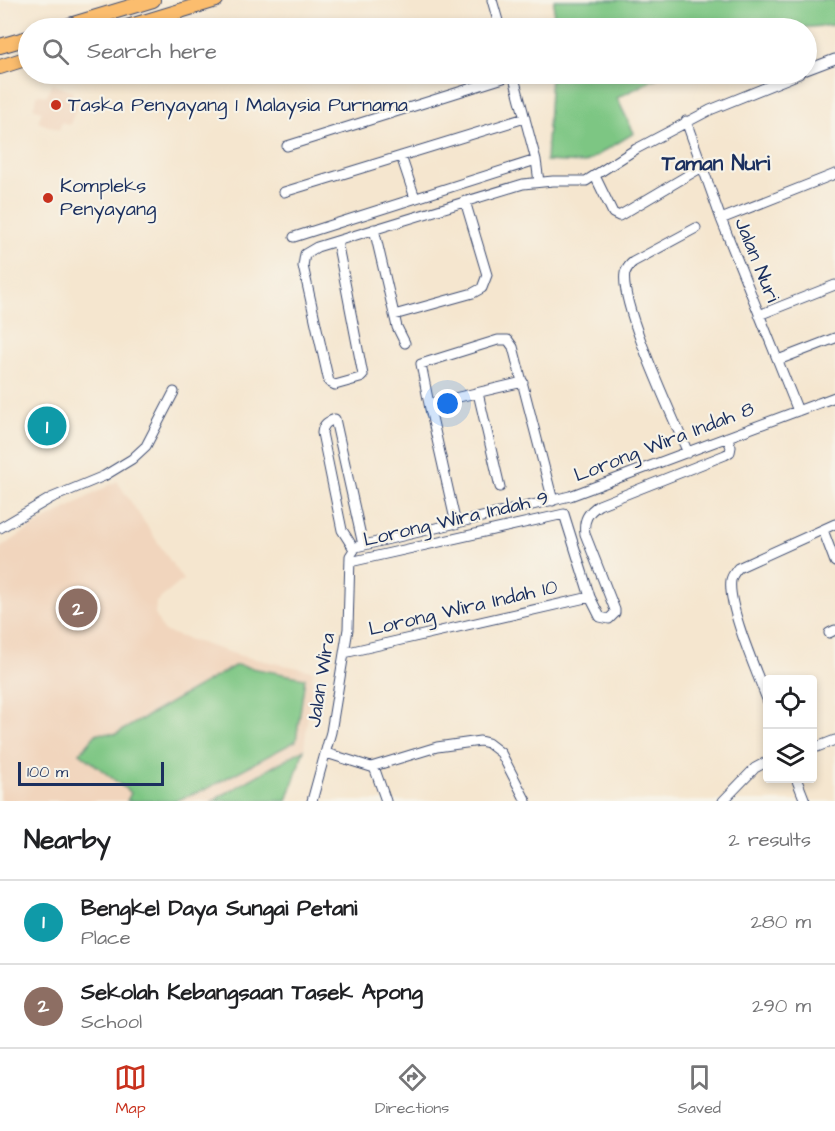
<!DOCTYPE html>
<style>
body{margin:0;font-family:"Architects Daughter",sans-serif;background:#f2f2f2;color:#202124}
.controls{position:absolute;right:18px;bottom:18px;display:grid;overflow:hidden;border-radius:6px;box-shadow:0 3px 9px #0003}
.controls button{width:54px;height:54px;display:grid;place-items:center;padding:0;border:0;border-bottom:2px solid #e0e0e0;background:#fff;color:#202124;font:30px sans-serif}
.scale{position:absolute;left:18px;bottom:15px;width:146px;box-sizing:border-box;padding-left:6px;border:3px solid #1b2f5e;border-top:0;font-size:16px;line-height:21px;white-space:nowrap;color:#1b2f5e;-webkit-text-stroke:4px #f7f3e8;paint-order:stroke}
.you{position:absolute;left:448px;top:404px;width:21px;height:21px;margin:-15px;border:4px solid #fff;border-radius:50%;background:#1a73e8;box-shadow:0 0 0 9px #1a73e833}
.badge{display:grid;place-items:center;width:39px;height:39px;border-radius:50%;background:#c8321e;color:#fff;font-size:20px;font-weight:700}
.pin{position:absolute;translate:-50% -50%;border:3px solid #fff;box-shadow:0 2px 6px #0006}
.list{margin:0;padding:0;list-style:none}
h2{display:flex;justify-content:space-between;align-items:center;height:78px;margin:0;padding:0 24px;font-size:26px}
h2 small{font-size:20px;font-weight:400;color:#757577}
.list li{display:grid;grid-template-columns:39px 1fr auto;gap:18px;align-items:center;box-sizing:border-box;height:84px;padding:0 24px;border-top:2px solid #e0e0e0}
.list b{display:block;font-size:22px;white-space:nowrap}
.list p{margin:0;font-size:20px;white-space:nowrap;color:#757577}
.list em{font-size:20px;font-style:normal;color:#757577}
.icon{flex:none;width:33px;height:33px;fill:none;stroke:currentColor;stroke-width:2;stroke-linecap:round;stroke-linejoin:round}
.map{position:relative;flex:none;width:835px;height:801px;overflow:hidden}
.search{position:absolute;background:#fff;box-shadow:0 3px 9px #0003;left:18px;right:18px;top:18px;height:66px;display:flex;align-items:center;gap:15px;box-sizing:border-box;padding:0 21px;border-radius:33px;color:#757577;font-size:22px}
.sheet{height:246px;background:#fff}
nav{display:flex;justify-content:space-around;align-items:center;box-sizing:border-box;height:84px;border-top:2px solid #e0e0e0;background:#fff;font-size:16px;color:#757577}
nav a{display:grid;justify-items:center;gap:3px}
nav .on{color:#c8321e}
.map>svg:first-child{display:block}
.built{fill:#f1d5bd}
.green{fill:#7dc683;stroke:#4c7a70;stroke-width:1.5}
.lines{fill:none;stroke-linecap:round;stroke-linejoin:round}
.street-casing{stroke:#3c4a6f;stroke-width:11}
.primary-casing{stroke:#3c4a6f;stroke-width:16}
.street{stroke:#fff;stroke-width:9}
.primary{stroke:#fbbd6e;stroke-width:14}
.poi-dot{fill:#c8321e;stroke:#f7f3e8;stroke-width:2}
.labels{text-anchor:middle;dominant-baseline:central;stroke-width:4.5;stroke-linejoin:round;paint-order:stroke}
.poi-label{font-size:20px;fill:#1b2f5e;stroke:#f7f3e8;text-anchor:start}
.street-label{font-size:20px;fill:#1b2f5e;stroke:#f7f3e8}
.neighbourhood-label{font-size:21px;font-weight:bold;fill:#1b2f5e;stroke:#f7f3e8}
</style>
<div class="map">
<svg width="835" height="801" viewBox="0 0 835 801">
<rect width="100%" height="100%" fill="#f7f3e8"/>
<filter id="ink" filterUnits="userSpaceOnUse"><feTurbulence type="fractalNoise" baseFrequency=".0167" numOctaves="2"/><feDisplacementMap in="SourceGraphic" scale="12" xChannelSelector="R" yChannelSelector="G"/><feConvolveMatrix kernelMatrix="1 2 1 2 8 2 1 2 1" color-interpolation-filters="sRGB"/></filter>
<filter id="wash" filterUnits="userSpaceOnUse"><feTurbulence type="fractalNoise" baseFrequency=".008" numOctaves="4" result="noise"/><feDisplacementMap in="SourceGraphic" scale="24" xChannelSelector="R" yChannelSelector="G"/><feGaussianBlur stdDeviation="1.35" result="paint"/><feColorMatrix in="noise" values="0 0 0 0 0 0 0 0 0 0 0 0 0 0 0 0 0 1.4 0 .05"/><feComposite in="paint" operator="in"/></filter>
<g filter="url(#wash)">
<rect width="100%" height="100%" fill="#f5e6cf"/>
<path class="built" d="M52,84l21,8 -3,8 8,3 -8,22 -8,-3 -3,8 -21,-8 4,-11 -9,-3 5,-14 9,2z
M117,481l66,99 -27,22 -1,12 8,17 78,25 72,15 -9,78 -92,52h-212v-253l34,-22z"/>
<path class="green" d="M554,0h281v25l-37,3h-245z
M551,74h113l-47,24 17,35 -49,30 -39,-2z
M236,665l69,13 -9,63 -88,47 -33,13h-48l4,-8 -51,-40 17,-20 19,1z
M304,749l-17,52h-75z"/>
</g>
<g filter="url(#ink)">
<g class="lines">
<defs>
<path id="street" d="M492,0l8,28
M806,70l29,-11
M513,74l23,86 3,22
M686,121l35,98 77,192
M287,146l226,-71
M401,156l14,42
M595,176l18,37 6,3 83,-49
M284,192l241,-74
M721,219l114,-45
M374,229l23,98 8,16
M294,237l242,-77
M337,241l26,134 -3,3 -25,7 -6,-3 -26,-116 2,-12 12,-7 206,-63 30,-3h33l50,-32 74,-39 89,-36
M394,315l79,-22 9,-5 5,-13 -22,-74
M759,315l76,-30
M778,360l57,-22
M478,393l22,94
M429,404l94,-22
M688,453c-14,-34 -69,-149 -63,-180 2,-5 4,-8 8,-11l63,-34
M456,524l-27,-120 -8,-40 77,-24h10l5,7 40,154
M0,528l51,-30 53,-22 28,-17 14,-13 28,-54
M823,530l12,32
M354,549l-12,-19 -20,-97c1,-9 5,-11 13,-14l28,126
M350,562l214,-48 26,83 10,20 9,2 6,-6v-3l-30,-76c-2,-14 3,-22 14,-29l126,-50 5,-3 1,-5 -4,-10
M829,633l6,-3
M344,653l246,-56
M768,702c-10,-27 -41,-96 -37,-122 1,-5 4,-8 7,-12l97,-44
M812,749l23,-9
M326,753l45,14 66,-20 43,-6 8,2 13,10 25,48
M374,767l12,34
M796,778l9,23
M312,801l19,-69 17,-103 2,-73 6,-9 214,-51 265,-99
M723,801l32,-33 13,-7"/>
<path id="primary" d="M60,28l93,-28
M124,28l92,-28
M0,46l28,-8
M0,67l28,-9"/>
</defs>
<use href="#street" class="street-casing"/>
<use href="#primary" class="primary-casing"/>
<use href="#street" class="street"/>
<use href="#primary" class="primary"/>
</g>
</g>
<g class="poi-dot">
<circle cx="56" cy="105" r="6"/>
<circle cx="48" cy="198" r="6"/>
</g>
<g class="labels">
<g class="poi-label">
<text x="68" y="105">Taska Penyayang 1 Malaysia Purnama</text>
<text x="60" y="186">Kompleks<tspan x="60" dy="23">Penyayang</tspan></text>
</g>
<g class="street-label">
<text transform="translate(757 260) rotate(68)">Jalan Nuri</text>
<text transform="translate(664 442) rotate(-21)">Lorong Wira Indah 8</text>
<text transform="translate(456 519) rotate(-13)">Lorong Wira Indah 9</text>
<text transform="translate(463 608) rotate(-13)">Lorong Wira Indah 10</text>
<text transform="translate(321 680) rotate(-81)">Jalan Wira</text>
</g>
<g class="neighbourhood-label">
<text x="716" y="163">Taman Nuri</text>
</g>
</g>
</svg>
<div class="controls">
<button><svg class="icon" aria-label="locate" viewBox="0 0 24 24"><circle cx="12" cy="12" r="6"/><path d="M12 2v4M12 18v4M2 12h4M18 12h4"/></svg></button>
<button><svg class="icon" aria-label="layers" viewBox="0 0 24 24"><path d="M12 4l9 5-9 5-9-5zM3 14l9 5 9-5"/></svg></button>
</div>
<div class="scale">100 m</div>
<div class="you"></div>
<div class="pin badge" style="left:47px;top:426px;background:#0f9aa8">1</div>
<div class="pin badge" style="left:78px;top:608px;background:#8d6e63">2</div>
<div class="search"><svg class="icon" aria-label="search" viewBox="0 0 24 24"><circle cx="10" cy="10" r="6"/><path d="M15 15l6 6"/></svg>Search here</div>
</div>
<section class="sheet">
<h2>Nearby<small>2 results</small></h2>
<ul class="list">
<li><span class="badge" style="background:#0f9aa8">1</span><div><b>Bengkel Daya Sungai Petani</b><p>Place</p></div><em>280 m</em></li>
<li><span class="badge" style="background:#8d6e63">2</span><div><b>Sekolah Kebangsaan Tasek Apong</b><p>School</p></div><em>290 m</em></li>
</ul>
</section>
<nav>
<a class="on"><svg class="icon" aria-label="map" viewBox="0 0 24 24"><path d="M3 6l6-2 6 2 6-2v14l-6 2-6-2-6 2zM9 4v14M15 6v14"/></svg>Map</a>
<a><svg class="icon" aria-label="directions" viewBox="0 0 24 24"><path d="M12 3l9 9-9 9-9-9zM9 14v-3h6M13 9l2 2-2 2"/></svg>Directions</a>
<a><svg class="icon" aria-label="saved" viewBox="0 0 24 24"><path d="M7 4h10v16l-5-4-5 4z"/></svg>Saved</a>
</nav>
